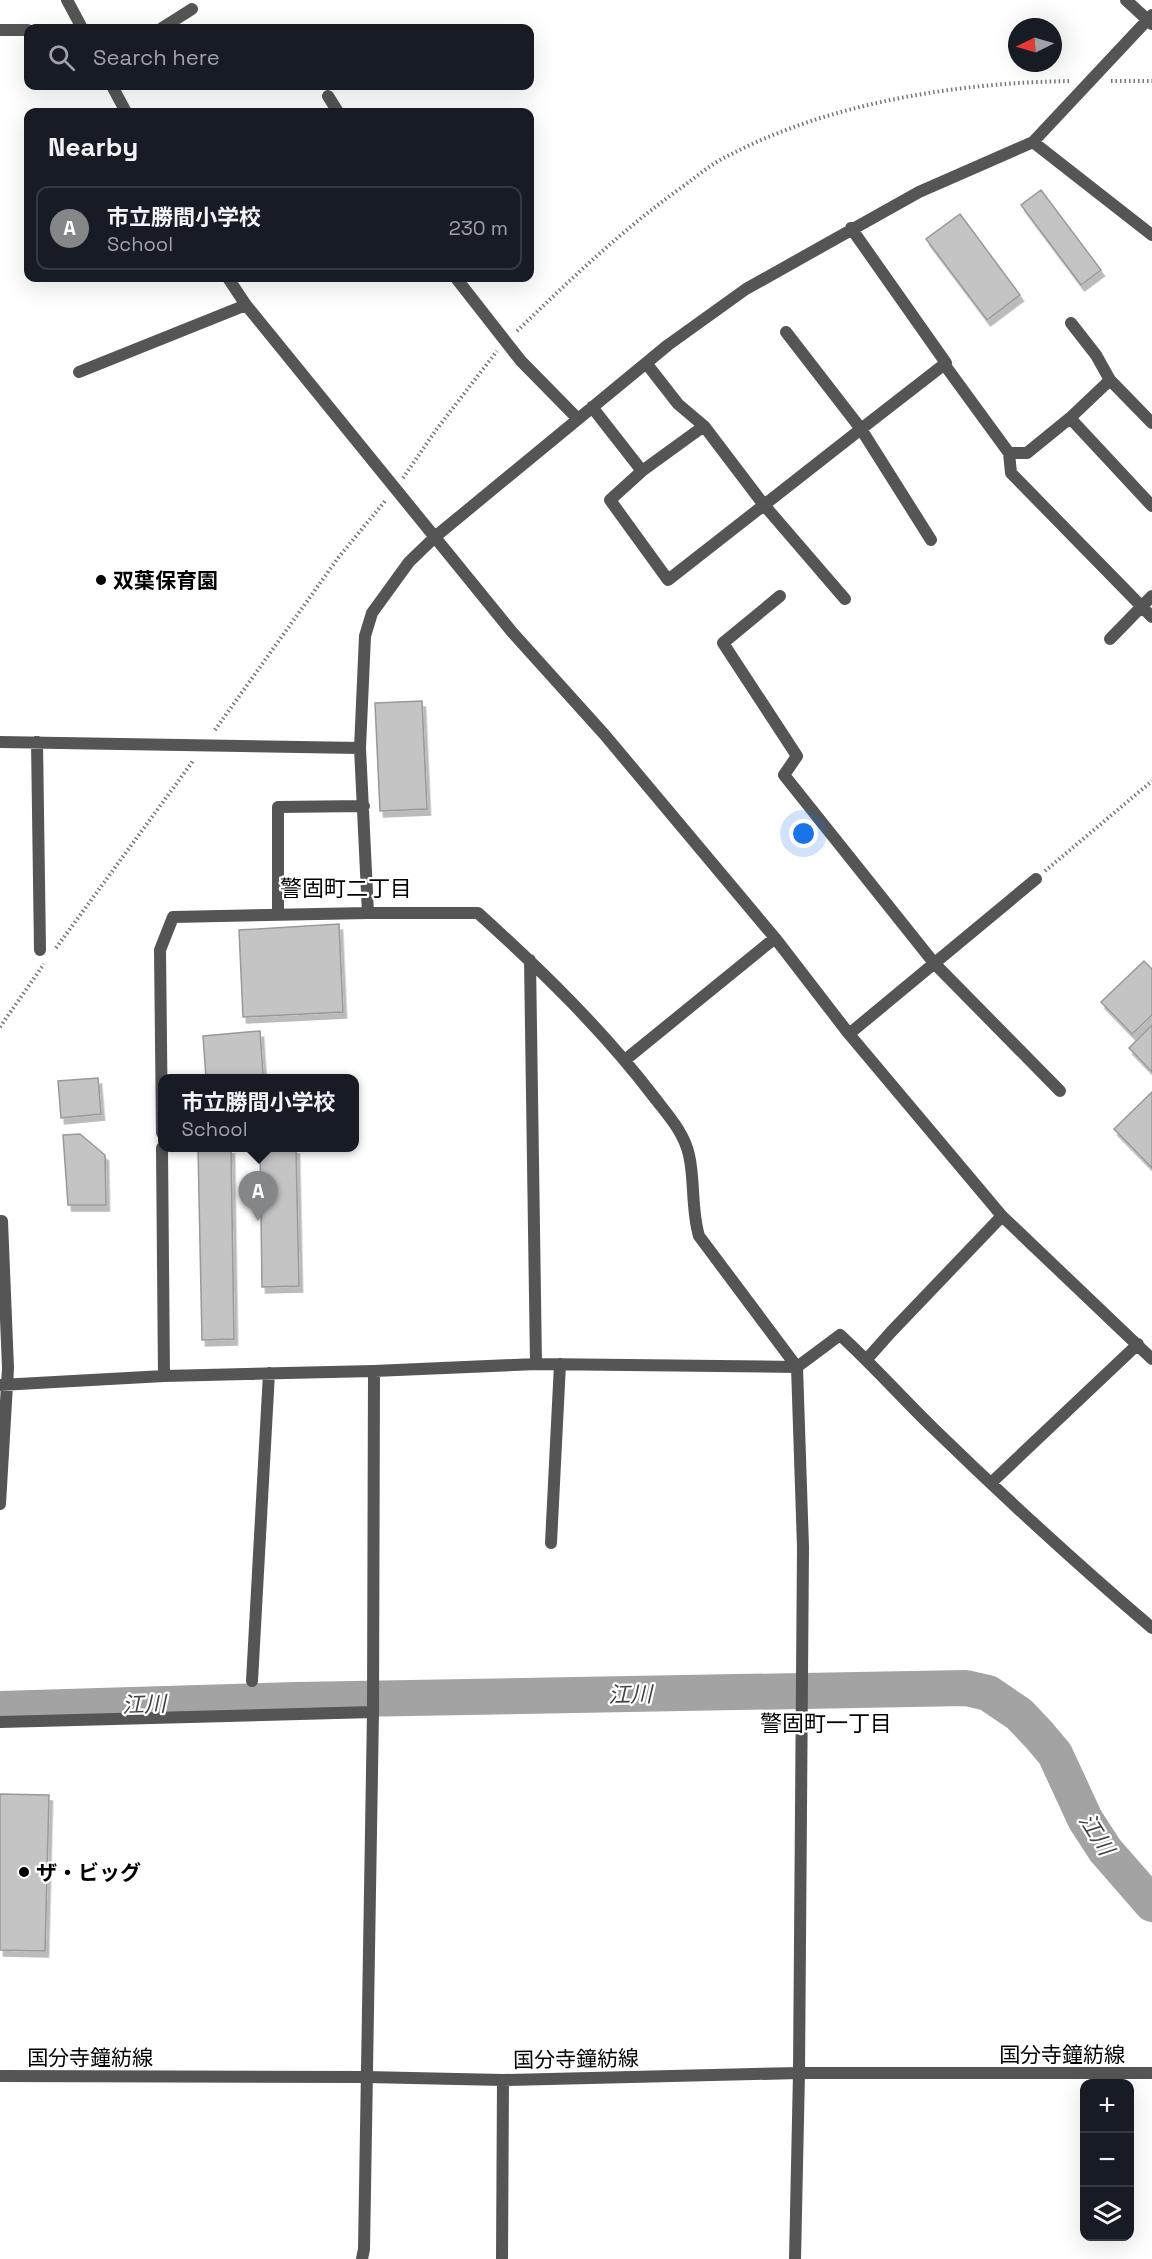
<!DOCTYPE html>
<meta charset="utf-8">
<style>
body{margin:0;font-family:"Space Grotesk","Noto Sans JP",sans-serif;background:#20242c;color:#f1f3f6}
.controls{position:absolute;right:18px;bottom:18px;display:grid;overflow:hidden;border-radius:12px;box-shadow:0 6px 24px #0002}
.controls button{width:54px;height:54px;display:grid;place-items:center;padding:0;border:0;border-bottom:2px solid #363941;background:#171b24;color:#f1f3f6;font:30px sans-serif}
.compass{position:absolute;left:1008px;top:18px;width:54px;height:54px;border-radius:50%;background:#171b24;box-shadow:0 6px 24px #0002;rotate:265deg}
.you{position:absolute;left:804px;top:834px;width:21px;height:21px;margin:-15px;border:4px solid #fff;border-radius:50%;background:#1a73e8;box-shadow:0 0 0 9px #1a73e833}
.badge{display:grid;place-items:center;width:39px;height:39px;border-radius:50%;background:#858687;color:#fff;font-size:20px;font-weight:700}
.pin{position:absolute;translate:-50% -50px;filter:drop-shadow(0 2px 3px #0008)}
.pin::after{content:'';position:absolute;top:32px;width:21px;height:18px;background:inherit;clip-path:polygon(0 0,100% 0,50% 100%)}
.popup{position:absolute;left:158px;top:1074px;width:201px;height:78px;box-sizing:border-box;display:grid;place-content:center;border-radius:12px;background:#171b24;filter:drop-shadow(0 2px 4px #0005);font-size:20px;white-space:nowrap;color:#9ea1a6}
.popup b{font-size:22px;color:#f1f3f6}
.popup::after{content:'';position:absolute;left:50%;top:100%;margin-left:-12px;border:12px solid transparent;border-top-color:#171b24}
.list{margin:0;padding:0;list-style:none}
h2{display:flex;justify-content:space-between;align-items:center;height:78px;margin:0;padding:0 24px;font-size:26px}
h2 small{font-size:20px;font-weight:400;color:#9ea1a6}
.list li{display:grid;grid-template-columns:39px 1fr auto;gap:18px;align-items:center;box-sizing:border-box;height:84px;margin:0 12px 12px;padding:0 12px;border:2px solid #363941;border-radius:12px}
.list b{display:block;font-size:22px;white-space:nowrap}
.list p{margin:0;font-size:20px;white-space:nowrap;color:#9ea1a6}
.list em{font-size:20px;font-style:normal;color:#9ea1a6}
.icon{flex:none;width:33px;height:33px;fill:none;stroke:currentColor;stroke-width:2;stroke-linecap:round;stroke-linejoin:round}
.map{position:relative;flex:none;width:1152px;height:2259px;overflow:hidden}
.search{position:absolute;background:#171b24;box-shadow:0 6px 24px #0002;left:24px;top:24px;width:510px;height:66px;display:flex;align-items:center;gap:15px;box-sizing:border-box;padding:0 21px;border-radius:12px;color:#9ea1a6;font-size:22px}
.panel{position:absolute;background:#171b24;box-shadow:0 6px 24px #0002;left:24px;top:108px;width:510px;height:174px;border-radius:12px}
.map>svg:first-child{display:block}
.lines{fill:none;stroke-linecap:round;stroke-linejoin:round}
.river{stroke:#a3a3a3;stroke-width:36}
.building{fill:#c4c4c4;stroke:#999;stroke-width:1.5;filter:url(#shadow)}
.path{stroke:#777;stroke-width:4;stroke-dasharray:1.5 3;stroke-linecap:butt}
.minor{stroke:#555;stroke-width:12}
.tertiary{stroke:#555;stroke-width:12}
.poi-dot{fill:#000;stroke:#fff;stroke-width:2}
.labels{text-anchor:middle;dominant-baseline:central;stroke-width:4.5;stroke-linejoin:round;paint-order:stroke}
.poi-label{font-size:21px;font-weight:bold;fill:#000;stroke:#fff;text-anchor:start}
.street-label{font-size:21px;fill:#000;stroke:#fff}
.neighbourhood-label{font-size:22px;fill:#000;stroke:#fff}
.water-label{font-size:22px;font-style:italic;fill:#444;stroke:#fff}
</style>
<div class="map">
<svg width="1152" height="2259" viewBox="0 0 1152 2259">
<defs>
<filter id="shadow"><feDropShadow dx="3.5" dy="6" stdDeviation="0" flood-color="#0004"/></filter>
</defs>
<rect width="100%" height="100%" fill="#fff"/>
<g class="lines">
<path class="river" d="M0,1709l296,-9 670,-12 22,5 31,21 20,21 16,19 30,65 20,31 47,54"/>
</g>
<path class="building" d="M1041,190l60,80 -20,15 -60,-80z
M960,214l60,81 -33,25 -61,-81z
M422,701l5,108 -47,2 -5,-108z
M339,924l4,88 -100,5 -4,-87z
M1144,961l8,8v46l-20,19 -31,-32z
M1152,1025v47l-23,-24z
M260,1031l3,44 -57,3 -3,-42z
M98,1078l3,36 -40,4 -3,-37z
M1152,1092v76l-38,-39z
M80,1134l25,21 1,50h-38l-5,-70z
M198,1148h33l3,191 -32,1z
M260,1148h36l3,138 -37,1z
M0,1794l49,1 -4,156 -45,-1z"/>
<g class="lines">
<path class="path" d="M1111,81h41
M517,331c54,-52 107,-103 168,-146 12,-9 24,-19 37,-26 104,-56 232,-76 348,-78
M403,478l33,-48 61,-79
M215,730l123,-172 48,-58
M1045,871l107,-90
M56,948l137,-187
M0,1027l44,-63"/>
<path class="minor" d="M67,0l15,28
M1126,0l26,24
M162,28l30,-19
M0,30h28
M112,86l14,26
M328,96l10,16
M1033,142l119,93
M228,278l18,27 266,327 92,102 171,204 74,96 153,182 150,143
M456,278l65,83 57,58
M1071,323l25,32 14,25
M786,332l75,97 85,-66 -95,-135
M646,363l32,41 26,22
M944,364l65,89 2,20 141,144
M79,372l167,-67
M592,407l50,64 -32,29 58,80 96,-75 81,94
M1070,418l40,-38 42,43
M1009,453h18l43,-35 82,88
M642,471l62,-45 60,79 97,-76 70,111
M780,596l-57,47 74,113 -13,19 150,188 126,128
M1110,639l42,-43
M0,742l360,6
M37,742l3,208
M368,913l-8,-165 5,-112 7,-23 37,-51 27,-26 232,-191 78,-56 173,-97 114,-50 119,-127
M278,915v-108l86,-1
M530,960l6,404
M849,1034l187,-155
M625,1060l150,-122
M162,1133l-2,-183 13,-33 195,-4h110c63,57 124,116 176,184 13,17 30,35 35,58 6,26 2,54 10,81l98,131 6,180 -4,526
M162,1148l2,228
M0,1221h2l6,147 -8,136
M867,1359l24,-27 111,-116
M0,1385l164,-9 210,-5 162,-7 261,3 43,-32c33,30 62,63 93,93 71,69 144,136 219,200
M991,1483l147,-139
M551,1543l9,-179
M252,1681l17,-308
M0,1722l373,-10
M362,2259l2,-10 9,-537 1,-341"/>
<path class="tertiary" d="M0,2076l366,1 137,3 296,-7h353
M502,2259l1,-179
M795,2259l4,-186"/>
</g>
<g class="poi-dot">
<circle cx="101" cy="580" r="6"/>
<circle cx="24" cy="1872" r="6"/>
</g>
<g class="labels">
<g class="poi-label">
<text x="113" y="580">双葉保育園</text>
<text x="36" y="1872">ザ・ビッグ</text>
</g>
<g class="street-label">
<text x="1062" y="2054">国分寺鐘紡線</text>
<text x="90" y="2057">国分寺鐘紡線</text>
<text transform="translate(576 2059) rotate(-1)">国分寺鐘紡線</text>
</g>
<g class="neighbourhood-label">
<text x="346" y="888">警固町二丁目</text>
<text x="826" y="1723">警固町一丁目</text>
</g>
<g class="water-label">
<text transform="translate(630 1694) rotate(-1)">江川</text>
<text transform="translate(144 1704) rotate(-2)">江川</text>
<text transform="translate(1097 1834) rotate(58)">江川</text>
</g>
</g>
</svg>
<div class="controls">
<button>+</button>
<button>−</button>
<button><svg class="icon" aria-label="layers" viewBox="0 0 24 24"><path d="M12 4l9 5-9 5-9-5zM3 14l9 5 9-5"/></svg></button>
</div>
<svg class="compass" viewBox="-18 -18 36 36"><path d="M0-13l5 13h-10z" fill="#e53935"/><path d="M0 13l5-13h-10z" fill="#9ea1a6"/></svg>
<div class="you"></div>
<div class="pin badge" style="left:258px;top:1221px">A</div>
<div class="popup"><b>市立勝間小学校</b>School</div>
<div class="search"><svg class="icon" aria-label="search" viewBox="0 0 24 24"><circle cx="10" cy="10" r="6"/><path d="M15 15l6 6"/></svg>Search here</div>
<section class="panel">
<h2>Nearby<small></small></h2>
<ul class="list">
<li><span class="badge">A</span><div><b>市立勝間小学校</b><p>School</p></div><em>230 m</em></li>
</ul>
</section>
</div>
